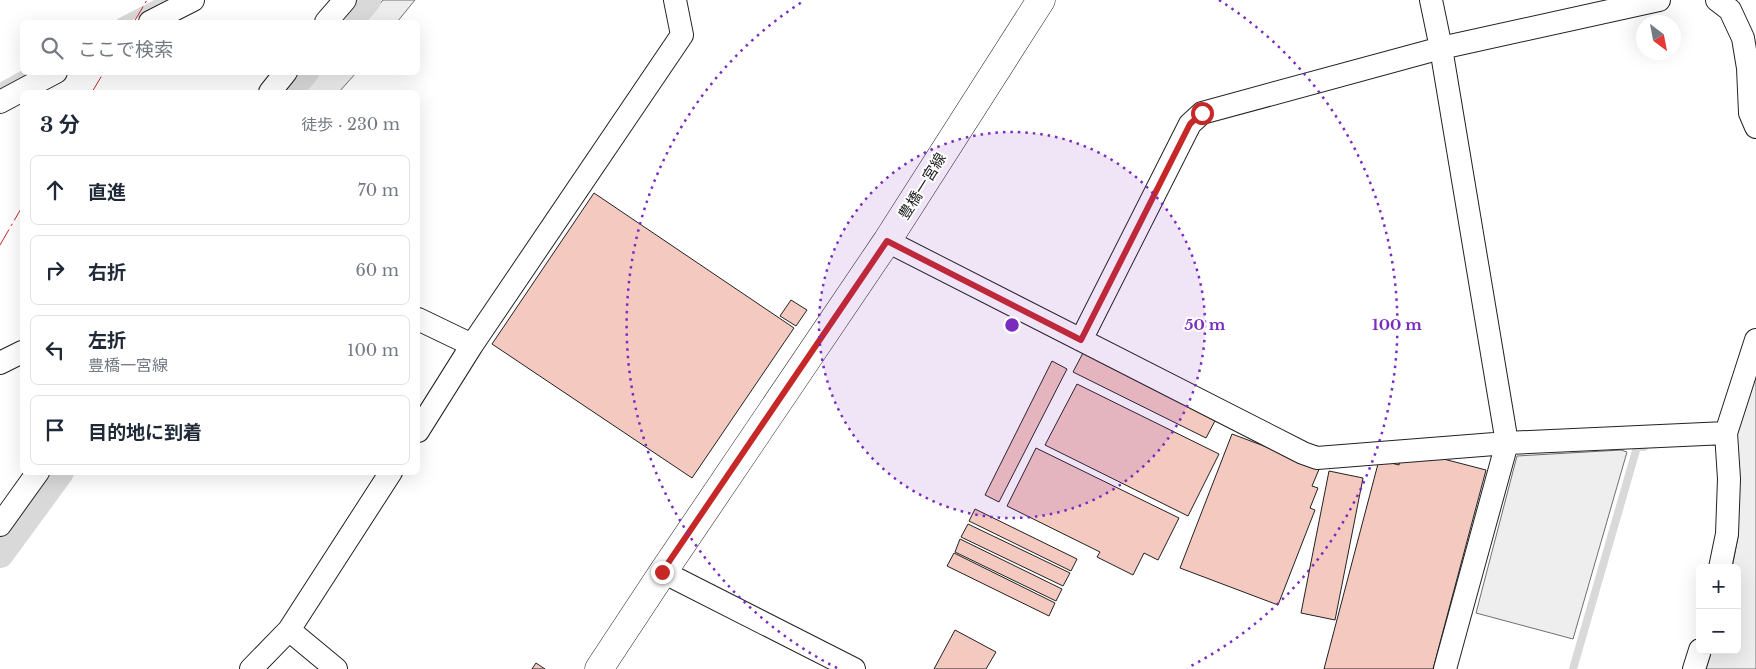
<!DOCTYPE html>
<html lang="ja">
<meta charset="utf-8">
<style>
body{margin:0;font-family:"Libre Baskerville","Noto Sans JP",serif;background:#f6f6f7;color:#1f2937}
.controls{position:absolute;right:15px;bottom:15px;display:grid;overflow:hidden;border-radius:8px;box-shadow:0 5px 20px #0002}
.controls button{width:45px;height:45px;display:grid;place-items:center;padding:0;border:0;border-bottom:1px solid #e0e1e3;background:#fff;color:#1f2937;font:25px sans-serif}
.compass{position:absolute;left:1636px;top:15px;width:45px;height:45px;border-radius:50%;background:#fff;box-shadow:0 5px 20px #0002;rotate:148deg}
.stop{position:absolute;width:15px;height:15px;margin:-11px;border:4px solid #c62828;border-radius:50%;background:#fff}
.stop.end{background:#c62828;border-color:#fff;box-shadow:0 1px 5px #0008}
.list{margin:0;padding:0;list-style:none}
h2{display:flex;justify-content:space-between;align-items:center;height:65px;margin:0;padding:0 20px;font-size:21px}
h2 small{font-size:16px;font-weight:400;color:#747a83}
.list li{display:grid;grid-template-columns:32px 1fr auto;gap:15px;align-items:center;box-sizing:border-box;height:70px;margin:0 10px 10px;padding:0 10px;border:1px solid #e0e1e3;border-radius:8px}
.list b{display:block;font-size:19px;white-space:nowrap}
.list p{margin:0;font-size:16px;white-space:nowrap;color:#747a83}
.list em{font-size:16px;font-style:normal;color:#747a83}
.icon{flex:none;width:28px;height:28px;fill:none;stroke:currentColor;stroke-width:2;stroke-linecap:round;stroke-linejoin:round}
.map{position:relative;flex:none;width:1756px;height:669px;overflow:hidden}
.search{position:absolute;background:#fff;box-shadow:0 5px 20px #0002;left:20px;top:20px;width:400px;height:55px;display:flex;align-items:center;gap:12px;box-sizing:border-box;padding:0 18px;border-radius:8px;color:#747a83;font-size:19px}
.panel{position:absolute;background:#fff;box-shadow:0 5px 20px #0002;left:20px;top:90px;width:400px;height:385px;border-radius:8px}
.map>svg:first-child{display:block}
.green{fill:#eee;stroke:#6f6f6f}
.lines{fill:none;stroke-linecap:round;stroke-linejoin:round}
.stream{stroke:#d9d9d9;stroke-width:8}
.canal{stroke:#d9d9d9;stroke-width:28}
.building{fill:#f3c9c0;stroke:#222}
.minor-casing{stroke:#222;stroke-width:24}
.secondary-casing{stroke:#222;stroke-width:29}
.minor{stroke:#fff;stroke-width:22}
.secondary{stroke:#fff;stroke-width:28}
.power{stroke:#c62828;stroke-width:1;stroke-dasharray:18 4 2.5 4;stroke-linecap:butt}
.route{stroke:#c62828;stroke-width:6}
.ring{fill:none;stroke:#7b2cbf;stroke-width:2.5;stroke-dasharray:2.5 5}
.labels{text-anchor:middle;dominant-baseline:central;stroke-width:4;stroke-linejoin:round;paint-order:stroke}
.street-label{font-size:15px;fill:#222;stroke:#fff}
.centre{fill:#7b2cbf;stroke:#fff;stroke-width:2.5}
.ring-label{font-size:15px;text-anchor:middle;font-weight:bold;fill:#7b2cbf;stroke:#fff;stroke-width:4;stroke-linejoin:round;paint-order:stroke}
</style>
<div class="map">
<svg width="1756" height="669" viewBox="0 0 1756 669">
<rect width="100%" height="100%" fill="#fff"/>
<path class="green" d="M383,0h32l-18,22h-33z
M321,72h35v1l-17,19h-36z
M1756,375v294h-50l6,-19h25v-82h-5l6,-31 -1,-102z
M1621,450l6,2 -54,187 -97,-26 41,-157z"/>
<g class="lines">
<path class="stream" d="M120,22l43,-22
M0,87l27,-15
M1573,669l64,-222h7"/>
<path class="canal" d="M348,22l19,-22
M288,92l17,-20
M0,554l60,-82"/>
</g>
<path class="building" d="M594,193l200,135 -102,150 -200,-134z
M791,300l16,10 -11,16 -16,-10z
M1084,351l133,66 -11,21 -133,-66z
M1052,361l15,8 -68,133 -14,-7z
M1077,384l142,70 -31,62 -143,-71z
M1232,434l88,33 -8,19 6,2 -8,20 5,2 -37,95 -98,-37z
M1036,448l143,70 -21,42 -14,-7 -11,22 -36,-18 3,-5 -93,-46z
M1432,456l54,14 -53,199h-109l55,-209 20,5 2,-8z
M1329,471l34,7 -28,142 -34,-7z
M975,509l102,50 -6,12 -102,-50z
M968,524l102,49 -7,13 -102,-49z
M960,539l102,50 -6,12 -101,-49z
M954,553l101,50 -6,13 -102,-50z
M955,630l41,22 -10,17h-52z
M536,663l9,6h-13z"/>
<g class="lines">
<defs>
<path id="minor" d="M1431,0l10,48 66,395 -62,226
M1717,0l13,10 13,28 5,30 2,45 6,14
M150,22l43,-22
M326,22l19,-22
M270,92l16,-20
M0,102l56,-30
M887,241l416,212 14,5 190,-15 219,-10
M418,319l54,26
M1081,340l109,-216 12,-11 239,-65 218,-48
M0,363l22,-11
M418,431l54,-86 210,-310 -7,-35
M0,525l38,-53
M1720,568l7,-34 2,-55 -3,-46 30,-93
M663,572l191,97
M289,630l47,39
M251,669l38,-39 102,-158
M1694,669l6,-19"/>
<path id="secondary" d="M599,669l64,-97 224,-331 154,-241"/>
</defs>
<use href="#minor" class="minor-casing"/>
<use href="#secondary" class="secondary-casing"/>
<use href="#minor" class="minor"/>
<use href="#secondary" class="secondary"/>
<path class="power" d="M134,22l13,-22
M92,92l12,-20
M0,245l22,-38"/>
</g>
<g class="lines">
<path class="route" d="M662,572l225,-331 194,99 109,-216 12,-11"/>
</g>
<circle cx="1012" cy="325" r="193" fill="#7b2cbf" fill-opacity=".12"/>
<g class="ring">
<circle cx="1012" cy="325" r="193"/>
<path d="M837 668A385 385 0 0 1 805 0M1219 0A385 385 0 0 1 1187 668"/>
</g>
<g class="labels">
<g class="street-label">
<text transform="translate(922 186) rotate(-58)">豊橋一宮線</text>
</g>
</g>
<circle cx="1012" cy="325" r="8" class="centre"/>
<g class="ring-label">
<text x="1205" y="330">50 m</text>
<text x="1397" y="330">100 m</text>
</g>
</svg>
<div class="controls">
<button>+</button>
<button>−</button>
</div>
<svg class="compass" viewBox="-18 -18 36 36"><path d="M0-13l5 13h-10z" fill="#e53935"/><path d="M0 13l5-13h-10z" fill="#747a83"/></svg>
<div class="stop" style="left:1202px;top:113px"></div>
<div class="stop end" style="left:662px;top:572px"></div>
<div class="search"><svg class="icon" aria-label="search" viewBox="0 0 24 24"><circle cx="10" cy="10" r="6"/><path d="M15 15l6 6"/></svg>ここで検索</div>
<section class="panel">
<h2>3 分<small>徒歩 · 230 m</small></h2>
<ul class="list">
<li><svg class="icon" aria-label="ahead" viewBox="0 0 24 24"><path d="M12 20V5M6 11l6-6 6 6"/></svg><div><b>直進</b></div><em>70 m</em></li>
<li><svg class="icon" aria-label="right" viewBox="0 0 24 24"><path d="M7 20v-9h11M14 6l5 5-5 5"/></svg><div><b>右折</b></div><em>60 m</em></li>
<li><svg class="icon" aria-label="left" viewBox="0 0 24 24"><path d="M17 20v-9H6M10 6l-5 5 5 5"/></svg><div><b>左折</b><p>豊橋一宮線</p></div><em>100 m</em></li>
<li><svg class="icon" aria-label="arrive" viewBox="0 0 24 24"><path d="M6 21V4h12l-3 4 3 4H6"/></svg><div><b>目的地に到着</b></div></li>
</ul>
</section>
</div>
